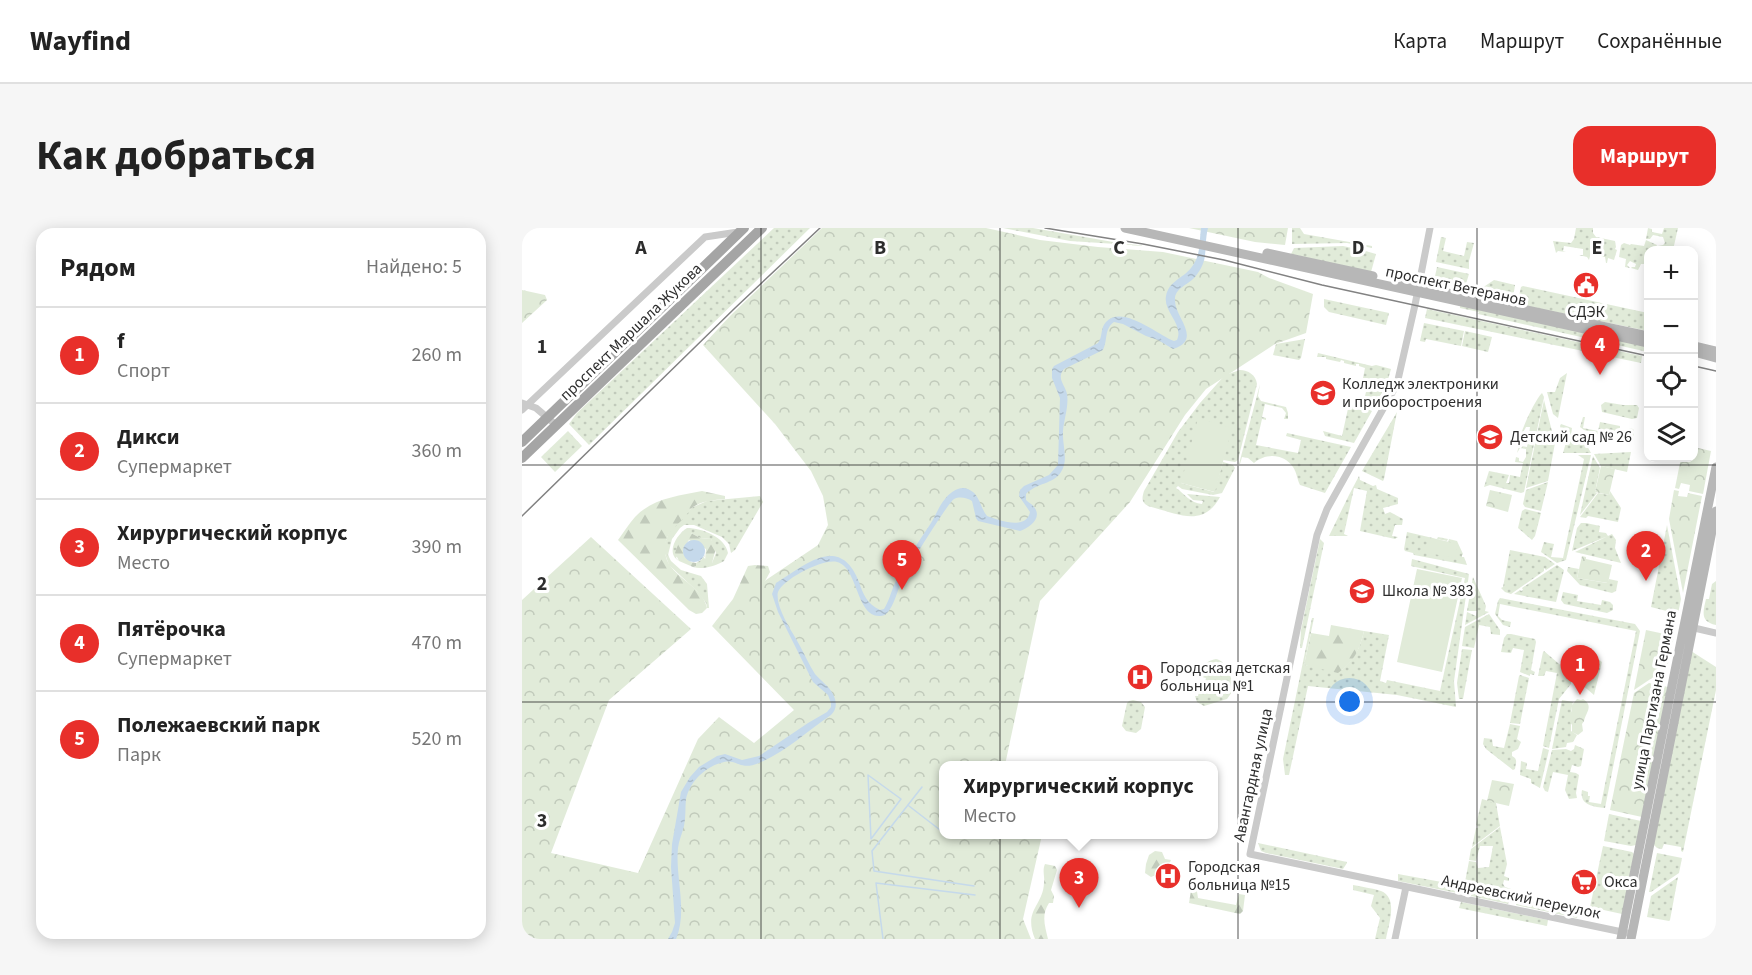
<!DOCTYPE html>
<html lang="ru">
<meta charset="utf-8">
<style>
body{margin:0;font-family:"Source Sans 3",sans-serif;background:#f6f6f6;color:#222}
.controls{position:absolute;right:18px;top:18px;display:grid;overflow:hidden;border-radius:12px;box-shadow:0 3px 15px #0003}
.controls button{width:54px;height:54px;display:grid;place-items:center;padding:0;border:0;border-bottom:2px solid #e0e0e0;background:#fff;color:#222;font:30px sans-serif}
.you{position:absolute;left:828px;top:474px;width:21px;height:21px;margin:-15px;border:4px solid #fff;border-radius:50%;background:#1a73e8;box-shadow:0 0 0 9px #1a73e833}
.badge{display:grid;place-items:center;width:39px;height:39px;border-radius:50%;background:#e82f2a;color:#fff;font-size:20px;font-weight:700}
.pin{position:absolute;translate:-50% -50px;filter:drop-shadow(0 2px 3px #0008)}
.pin::after{content:'';position:absolute;top:32px;width:21px;height:18px;background:inherit;clip-path:polygon(0 0,100% 0,50% 100%)}
.popup{position:absolute;left:417px;top:533px;width:279px;height:78px;box-sizing:border-box;display:grid;place-content:center;border-radius:12px;background:#fff;filter:drop-shadow(0 2px 4px #0005);font-size:20px;white-space:nowrap;color:#767676}
.popup b{font-size:22px;color:#222}
.popup::after{content:'';position:absolute;left:50%;top:100%;margin-left:-12px;border:12px solid transparent;border-top-color:#fff}
.list{margin:0;padding:0;list-style:none}
h2{display:flex;justify-content:space-between;align-items:center;height:78px;margin:0;padding:0 24px;font-size:26px}
h2 small{font-size:20px;font-weight:400;color:#767676}
.list li{display:grid;grid-template-columns:39px 1fr auto;gap:18px;align-items:center;box-sizing:border-box;height:96px;padding:0 24px;border-top:2px solid #e0e0e0}
.list b{display:block;font-size:22px;white-space:nowrap}
.list p{margin:0;font-size:20px;white-space:nowrap;color:#767676}
.list em{font-size:20px;font-style:normal;color:#767676}
.icon{flex:none;width:33px;height:33px;fill:none;stroke:currentColor;stroke-width:2;stroke-linecap:round;stroke-linejoin:round}
.map{position:relative;flex:none;width:1194px;height:711px;overflow:hidden;border-radius:18px}
header{display:flex;align-items:center;gap:36px;box-sizing:border-box;height:84px;padding:0 30px;background:#fff;border-bottom:2px solid #e0e0e0}
header strong{font-size:28px}
nav{display:flex;gap:33px;margin-inline-start:auto;font-size:21px}
.intro{display:flex;align-items:center;justify-content:space-between;box-sizing:border-box;height:144px;padding:0 36px}
h1{margin:0;font-size:42px}
.button{padding:15px 27px;border-radius:18px;background:#e82f2a;color:#fff;font-size:21px;font-weight:700}
main{display:flex;gap:36px;padding:0 36px}
aside{flex:1;background:#fff;border-radius:18px;box-shadow:0 3px 15px #0003}
.map>svg:first-child{display:block}
.grass{fill:url(#grass-dots)}
.forest{fill:url(#forest-firs)}
.park{fill:url(#park-crowns)}
.pitch{fill:#e1ebd9}
.water{fill:url(#water-ripples)}
.lines{fill:none;stroke-linecap:round;stroke-linejoin:round}
.stream{stroke:#c5d9eb;stroke-width:1.5}
.minor{stroke:#cacaca;stroke-width:7}
.secondary{stroke:#b7b7b7;stroke-width:9}
.primary{stroke:#a5a5a5;stroke-width:10}
.tram{stroke:#828282;stroke-width:1.5}
.grid{fill:none;stroke:#2d2d2d;stroke-width:1.5;stroke-opacity:0.55}
.labels{text-anchor:middle;dominant-baseline:central;stroke-width:6;stroke-linejoin:round;paint-order:stroke}
.street-label{font-size:16px;fill:#2d2d2d;stroke:#fff}
.poi-label{font-size:16px;fill:#2d2d2d;stroke:#fff;text-anchor:start}
.grid-label{font-size:20px;text-anchor:middle;font-weight:bold;fill:#2d2d2d;stroke:#fff;stroke-width:6;stroke-linejoin:round;paint-order:stroke}
</style>
<header>
<strong>Wayfind</strong>
<nav><a>Карта</a><a>Маршрут</a><a>Сохранённые</a></nav>
</header>
<div class="intro"><h1>Как добраться</h1><a class="button">Маршрут</a></div>
<main>
<aside>
<h2>Рядом<small>Найдено: 5</small></h2>
<ul class="list">
<li><span class="badge">1</span><div><b>f</b><p>Спорт</p></div><em>260 m</em></li>
<li><span class="badge">2</span><div><b>Дикси</b><p>Супермаркет</p></div><em>360 m</em></li>
<li><span class="badge">3</span><div><b>Хирургический корпус</b><p>Место</p></div><em>390 m</em></li>
<li><span class="badge">4</span><div><b>Пятёрочка</b><p>Супермаркет</p></div><em>470 m</em></li>
<li><span class="badge">5</span><div><b>Полежаевский парк</b><p>Парк</p></div><em>520 m</em></li>
</ul>
</aside>
<div class="map">
<svg width="1194" height="711" viewBox="0 0 1194 711">
<defs>
<pattern id="grass-dots" width="8" height="8" patternUnits="userSpaceOnUse" patternTransform="scale(1.5)"><rect width="8" height="8" fill="#e1ebd9"/><path d="M2 2h.1M6 6h.1" fill="none" stroke="#c1cabb" stroke-width="1.8" stroke-linecap="round"/></pattern>
<pattern id="forest-firs" width="22" height="20" patternUnits="userSpaceOnUse" patternTransform="scale(1.5)"><rect width="22" height="20" fill="#e1ebd9"/><path d="M5 1l3.5 6h-7zM16 11l3.5 6h-7z" fill="#c1cabb"/></pattern>
<pattern id="park-crowns" width="20" height="18" patternUnits="userSpaceOnUse" patternTransform="scale(1.5)"><rect width="20" height="18" fill="#e1ebd9"/><path d="M2 6a3 3 0 1 1 6 0M12 15a3 3 0 1 1 6 0" fill="none" stroke="#c1cabb"/></pattern>
<pattern id="water-ripples" width="26" height="14" patternUnits="userSpaceOnUse" patternTransform="scale(1.5)"><rect width="26" height="14" fill="#c5d9eb"/><path d="M2 4q2-2 4 0t4 0M15 11q2-2 4 0t4 0" fill="none" stroke="#aabbca"/></pattern>
</defs>
<rect width="100%" height="100%" fill="#fff"/>
<path class="grass" d="M252,0h36l-221,217 -20,-21 8,-11z
M481,0h30l86,15 28,3 -77,-5z
M770,0h8l4,6 68,12v2l-25,-5 -55,1z
M1054,0h17v5l3,4 19,4 1,6 -1,2 2,1 -3,10 -6,-2 -1,5h-1l-1,-6h-3v-3l-6,-2 -1,2h-3l-1,-2 -2,8 -2,-3 -8,-2h4v-6l-19,-3 -1,5 3,1 -8,-1 -2,2 -3,-12 18,2 3,-4z
M1126,0l4,1v3l10,2 2,-6h14l-5,22h-9l-6,-2v-2l5,-1 2,-2 -2,-6 -10,-2 -3,4h-4z
M919,9l5,1 -3,13 21,5 3,-14 7,1 -5,18v8l-33,-7z
M1124,12l11,5 -3,5h-6v14h-7l-3,6 -7,-2 1,-1h3l1,-3 -6,-3 -3,4 3,3 -5,-1 1,-8 -7,-2 2,-12 3,-2 6,2 1,-1 13,2z
M821,18l14,3 4,5 1,-4 14,4 -5,18 -80,-18 3,-6z
M915,39l32,7 -4,13 -31,-6z
M972,52l21,5 -2,13 -2,3 -37,-7 2,-2z
M1001,58l125,27v18l-127,-26 -3,-5 3,-13z
M802,71l65,14 -3,12 -57,-13 -5,-5z
M938,77l188,41v6l-170,-38 1,-2 -19,-4z
M905,81l215,47 -1,7 -216,-45z
M902,95l40,8 -3,15 -35,-7 -1,3 -5,-1z
M943,103l27,6 -4,15 -26,-6z
M783,111l-4,19 -2,2 -26,-5 3,-11z
M796,125l54,13 4,-1 15,4 -4,14 -11,21 -12,-4 5,-20 -6,-2 2,-10 -6,-2v-2h-3v2l-12,-3v-2l-3,-1 -1,2 -14,-3v-2h-9z
M718,142c8,0 16,5 17,14l-19,76 -3,2 -12,-2 8,-32 -50,55 33,9 9,-30 10,3 2,3 -13,25 -9,2 -31,-6 -4,-3 -2,2c9,6 14,15 26,16l1,-3 -10,-1 -6,-6 33,3c-17,32 -44,16 -72,9 -7,-4 -6,-8 -4,-15l34,-59 22,-29 25,-28z
M1045,145l-9,45 -5,-4 -6,-22h8l5,-14z
M738,156l-2,12 3,5 25,6 2,6v6h-4l2,-6 -4,-5 -17,-4 -3,13 4,1v2l-4,-1 -6,26 42,8 3,-13 -15,-4 1,-3 64,14 -26,46 -25,-8c-3,-6 -3,-12 -7,-18 -9,-14 -28,-14 -39,-4l-6,-5 -6,-1 -2,7h-1z
M1020,165l2,4 -20,95 -3,1 -31,-8 -6,2 5,-16 20,4 -3,8h3l1,-8 10,2 3,-14 -8,-1 1,-5 3,1v3l4,1 3,-5v-8l-6,-1 -3,5 3,-11h1v4l6,1 3,-20h-4l-6,11c2,-10 15,-38 22,-45z
M1022,172l11,43 -7,38 -22,7z
M1083,174l18,3h14l2,3 -2,10 -5,1 -30,-7 -1,-7z
M827,176l14,3 9,4 -18,32 -29,-7 -2,-5 19,5z
M875,184l-13,67 -1,2 -21,-10z
M1061,189h2l-2,11 15,3 2,-9 20,4v5l7,2 1,-5 5,1 1,2 -1,8 -5,1v-3l-21,-4 -2,3 -21,-6 -4,-3z
M1039,196l11,4 -1,8 5,2 2,-5h2l11,20h-28l4,-14h-3l-4,-13z
M46,203l14,15 -27,26 -14,-15z
M1109,224l-4,20 -26,-6 -7,-12z
M1056,227h13l-25,105 -9,3 -16,-11 3,-10 10,2 -3,13 12,1 21,-99z
M1071,228l7,12 -5,24 2,1 -17,22z
M837,248l1,4 13,6 3,-1 1,4 21,9v6l-15,4 2,6 5,-2 13,7 -1,6h-7l-3,11 6,1 -3,2 -35,-8 7,-40 -13,-3 -10,46 4,2h-19l20,-41z
M1026,254l-7,29 -16,-4 -2,-3 3,-14z
M1088,263l11,17 -3,14 -30,-6 -2,2 -6,-1 18,-24 11,2z
M238,268l3,6 -28,48 -4,3 -2,-9 -7,-7 -28,-12h-10l-4,3 -8,11 -4,16 3,6 10,9 20,6 6,8 2,24h-2l-1,-5 -9,-12 -28,-26 -4,-11v-11l5,-13 23,-23 14,-6z
M1003,281l16,4 -6,23 -3,4 -14,-12 4,-17z
M1059,295h5l14,3 -1,6 7,1 2,3 -36,15 5,-23z
M1145,297l14,74 -3,15 -27,-7z
M165,300c15,0 38,9 41,25l-4,8c-9,5 -21,9 -31,6l3,-1v-3l5,-3 4,-5 -1,3 8,5 4,-10 -5,-14 -11,-1 -9,-5 -15,25 3,3c-14,-8 -2,-27 8,-33z
M885,304l30,7 1,-2 10,2 -1,2 -16,-3 26,6 -9,-2 1,-3 8,2 6,13 -1,1v2h2l3,8 -53,-10 -1,-2 -8,-2 -1,-2z
M1090,306l4,6 -1,8 6,15 -46,-11z
M798,311l4,4 -22,105h-2l1,-18z
M988,322l35,7 10,7 -9,6 -2,-2v3l-33,23 -6,-2 -4,-4 2,-1z
M890,331l57,15 -15,107 2,26 -59,-12 -89,-9 -19,89h-4l-2,-16 29,-141h2l-10,47 38,5c13,-12 18,-22 22,-39l25,4 -9,46 6,2 1,-3 53,11 25,-113 -54,-12z
M1035,337l7,5 -8,32 -42,-8 6,-4 1,1 2,-1 -1,-2z
M1046,339l11,2 -2,9 30,5 2,-4 9,2 -2,10 -4,2 -32,-8 -13,-14z
M951,349l13,29 -1,5 4,1 -24,13 2,-13 9,4 1,-5h-10z
M1194,353v44c-16,-3 -13,-13 -10,-26h3l3,-15z
M1041,364l15,3 -1,6 24,4 1,-5 8,2 3,3v5l-6,3 -43,-9 -3,-4z
M978,370l135,26 5,7 -35,177c-12,-1 -26,-3 -23,-18l6,2v4h2l-1,6 12,2 35,-173 -136,-27 -2,12 4,4 9,2 -1,5 -7,-2 -8,-11 3,-13z
M967,386l11,16v5l-9,-1 -1,-7 -11,-2 -5,23 -12,-2 3,-19z
M985,406h4l24,5 1,3 -5,28 4,2 -1,3 -4,-1v2l-10,-4 4,-22 -11,-2 -2,5 -10,-1 3,-14z
M940,421l10,1 -9,49h-4l-2,-16z
M1061,422l10,2 -1,5 6,2 4,3 -8,33 -20,-17h4z
M1022,423l21,18 6,12v3l-12,15 -10,49 -6,-2 14,-73 -11,-2 -2,5h-6l5,-24z
M1169,423l25,16v23l-33,162 -2,-1v-4l-17,-3 -2,5 -5,-1 -4,-4z
M694,431c11,2 16,19 17,29l-28,-6 1,-4 -4,-1 1,-7 -2,-1c3,-6 9,-9 15,-10z
M998,447l9,3 -9,46 -10,-1 9,-47z
M682,458l8,1 -6,4 2,3 7,-6 17,4 -5,7 -23,7 -7,-4 -2,-6h3l2,-8 3,1z
M611,472l8,2 4,5 -4,22 -5,4 -10,-2 -4,-5 5,-23 2,-2z
M1040,472l11,2c-2,5 -2,23 -2,29l6,4 -4,7 -6,1 -1,4 -14,2z
M988,496l10,2 -3,13 4,3 -3,7 -6,3v4c6,3 4,6 3,13l-2,1 -27,-21 -3,-5 1,-6 8,1 1,7 11,2z
M1053,517l9,4 -3,17 -3,1 -6,-2 -2,7 6,1 3,2 -3,18 1,5 -8,1 -4,-9 3,-15 -15,-3 -5,20 -3,-1 -2,-4 9,-37 14,-1 5,2 3,-2z
M1021,520l6,2 -9,38 -9,-5v-4l-11,-4 1,-14 6,2 -1,6 12,2z
M960,571l14,4 4,23 -28,21 4,-19h2v-2l-2,-1z
M1087,586l32,7 -5,24 -5,1 -27,-5z
M978,599l7,37 -3,12 5,2v3l-5,-1 -1,4 2,3 6,2 1,3 -47,-10 4,-21 7,1 2,6 11,-1 4,-21h-13l-4,15 -7,-1 2,-11z
M736,615l89,19v1l-4,6 -77,-16 -5,-2z
M1081,618l29,6 2,2 -12,60 -32,-7z
M1135,625l25,5 -3,15 -28,19h-2z
M876,646l60,11 -1,8 -59,-12z
M1156,649l-8,43 -1,1 -22,-4 4,-21z
M831,657c9,2 19,3 28,6 18,7 7,35 5,48h-11l5,-21 -9,-12 3,-11 -21,-5z
M941,658l48,10 -3,8 -46,-10z
M994,669l63,13 -2,8 -61,-13z
M939,674l87,18 -1,6 -88,-18z"/>
<path class="forest" d="M180,263l23,5v3c-11,1 -23,2 -32,8 -4,4 -8,10 -12,14 -9,8 -16,15 -16,28 -1,27 37,34 42,59l-5,5 -6,1 -7,-4 -71,-70c5,-7 11,-16 17,-23 18,-19 43,-21 67,-26z
M164,305h5l9,5 11,1 5,9 -4,15 -3,1 -4,-3 1,-12 -17,-9 -6,9 8,13 5,1v3l-3,1 -14,-6 -4,-8 4,-11z
M233,337l13,1 2,6 -10,18 -48,36 21,-27 15,-33z
M809,397l33,6c-4,18 -10,31 -26,42l-34,-8 7,-32 18,3z
M633,623l7,1 3,7 6,1 -6,14 -4,-1 -10,4 -6,-4 1,-9 3,-9z
M523,636l10,2 2,4 -6,20 3,6 -1,7h-4c-8,12 -4,23 -1,36h-13c-12,-29 8,-33 9,-56 1,-7 -2,-12 1,-19z
M670,656l4,1 2,13 38,7 3,-11 6,1 -2,16 -3,3 -51,-11z"/>
<path class="park" d="M300,0h164l54,12 58,7 65,5 95,20 11,6 44,16 -7,39 -31,11 -69,45 -21,26 -55,87 -90,99 -35,164 -61,1v68l98,1 -19,84 8,20h-509v-339l69,-63 100,92 -82,71 -58,153 87,20 60,-134 21,-22 35,26 40,-33 -82,-84 54,-46 52,-35 10,-20 -5,-29 -12,-25 -36,-47 -72,-79 28,-30z
M667,0h99l-3,17 -30,-3z
M0,62l23,5 2,5 -25,23z
M1172,219l17,4 -8,43 -14,-3 1,-6 -9,-2 -2,6 -4,-1 6,-30h13z
M1079,238l14,3 -6,26 -14,-3z
M968,262l22,5 -4,17 -22,-6z
M1152,262l5,1 -1,5 9,1 1,-4 14,3 -19,97 -14,-74z
M1060,328l4,1v2l26,6 -4,18 -31,-5z
M1124,402l28,6 -7,32 -33,22z
M1127,455l19,4 -26,130 -32,-7 24,-117z
M1055,471l4,1 2,-1c11,7 3,13 1,22l-2,3 1,7 -5,4 -6,-3v-7l-3,-5v-5l3,-4v-6z
M970,552l22,4 -5,22 -22,-5z"/>
<path class="pitch" d="M676,190l34,10 -17,64 -34,-9z
M909,310l27,6 -3,14 -27,-5z
M895,341l45,9 -20,94 -45,-10z"/>
<path class="water" d="M679,0h7c-5,20 2,31 -13,49 -8,9 -21,11 -20,24 0,16 28,39 -2,48l-15,-9 -12,-4 -23,-12 -9,-2c-10,7 -6,18 -11,28l-39,19c-8,9 1,16 3,25 2,12 -3,25 -4,37 -1,14 6,29 -2,41 -7,12 -25,11 -35,22v6c3,3 6,4 8,7 9,11 -5,21 -14,24l-42,-10 -2,-3 -4,-17c-5,-3 -12,-5 -18,-2 -4,2 -34,49 -38,57 -5,9 -11,18 -15,27 -4,9 -7,22 -13,29 -3,3 -5,4 -8,4 -24,1 -22,-49 -43,-54 -13,-4 -54,17 -59,30 -1,3 0,6 0,9 4,17 14,30 22,45 5,9 9,19 15,28 6,7 14,12 18,20 4,8 4,15 -2,21 -24,16 -45,37 -72,48 -19,8 -22,-4 -35,-1 -18,4 -34,19 -38,37 -1,9 0,18 -2,27 -2,8 -5,14 -6,22 -3,30 10,62 -2,91h-8l4,-7 3,-9 -4,-56 1,-23 9,-52 9,-15 9,-10 18,-11 8,-2 17,6 17,-4 49,-33 19,-11 4,-5v-4l-3,-8 -15,-13 -35,-70 -6,-18 4,-11c29,-18 64,-50 83,-1 4,12 8,22 21,28l4,-1c5,-8 7,-17 11,-26 9,-21 23,-40 36,-60 5,-8 8,-17 14,-24 4,-6 13,-12 19,-11 16,3 15,18 23,28 12,4 39,15 43,-4l-11,-16 1,-6 4,-4 25,-11 9,-10 2,-67 -8,-20v-9l2,-3 44,-23c5,-6 2,-15 8,-21 16,-18 52,13 68,19l3,-1c7,-16 -14,-28 -11,-44 3,-15 16,-17 25,-28 10,-12 8,-25 10,-40z
M161 323a11 11 0 1 1 22 0a11 11 0 1 1-22 0Z"/>
<g class="lines">
<path class="stream" d="M346,547l33,24 -30,40z
M400,559l-50,64 2,20 100,15
M387,578l35,27
M361,711l-7,-56 99,12"/>
<path class="minor" d="M908,0l-15,77 -18,79 -70,125 -10,26 -67,319 377,79
M0,175l14,5 20,17
M0,182l183,-173 33,-5
M1168,399l26,6
M873,711l11,-52"/>
<path class="secondary" d="M603,0l523,115
M745,25l106,23
M879,55l247,53
M1172,118l22,5
M1172,124l22,6
M1099,711l95,-472
M1109,711l85,-428"/>
<path class="primary" d="M0,214l222,-214
M0,230l240,-230"/>
<path class="tram" d="M523,0l98,16 81,16 98,25 326,71
M1172,138l22,5
M0,288l213,-208 85,-80"/>
</g>
<path class="grid" d="M239,0v711M478,0v711M716,0v711M955,0v711M0,237h1194M0,474h1194"/>
<defs>
<symbol id="civic-disc" viewBox="-11 -11 22 22"><circle r="9.5" fill="#e82f2a" stroke="#fff"/><path d="M-.6-6.5H3V-4.5H.6V-3L4-1V1h2V6H-6V1h2V-1L-.6-3ZM-1.2 2.5V6h2.4V2.5Z" fill="#fff"/></symbol>
<symbol id="university-disc" viewBox="-11 -11 22 22"><circle r="9.5" fill="#e82f2a" stroke="#fff"/><path d="M0-5L7-2L0 1L-7-2ZM-4 1L0 2.5L4 1V4Q0 6-4 4Z" fill="#fff"/></symbol>
<symbol id="school-disc" viewBox="-11 -11 22 22"><circle r="9.5" fill="#e82f2a" stroke="#fff"/><path d="M0-5L7-2L0 1L-7-2ZM-4 1L0 2.5L4 1V4Q0 6-4 4Z" fill="#fff"/></symbol>
<symbol id="hospital-disc" viewBox="-11 -11 22 22"><circle r="9.5" fill="#e82f2a" stroke="#fff"/><path d="M-5-5h3v3.5h4V-5h3V5h-3V1.5h-4V5h-3Z" fill="#fff"/></symbol>
<symbol id="supermarket-disc" viewBox="-11 -11 22 22"><circle r="9.5" fill="#e82f2a" stroke="#fff"/><path d="M-6-5.5h2.5l.6 2H6L4.5 2H-2.5L-4.4-4H-6ZM-1.5 3.2a1.3 1.3 0 1 0 .1 0ZM3 3.2a1.3 1.3 0 1 0 .1 0Z" fill="#fff"/></symbol>
</defs>
<g fill-rule="evenodd">
<use href="#civic-disc" x="1049" y="42" width="30" height="30"/>
<use href="#university-disc" x="786" y="150" width="30" height="30"/>
<use href="#school-disc" x="953" y="194" width="30" height="30"/>
<use href="#school-disc" x="825" y="348" width="30" height="30"/>
<use href="#hospital-disc" x="603" y="434" width="30" height="30"/>
<use href="#hospital-disc" x="631" y="633" width="30" height="30"/>
<use href="#supermarket-disc" x="1047" y="639" width="30" height="30"/>
</g>
<g class="labels">
<g class="street-label">
<text transform="translate(934 58) rotate(12)">проспект Ветеранов</text>
<text transform="translate(109 104) rotate(-44)">проспект Маршала Жукова</text>
<text transform="translate(1132 472) rotate(-79)">улица Партизана Германа</text>
<text transform="translate(731 547) rotate(-78)">Авангардная улица</text>
<text transform="translate(999 669) rotate(12)">Андреевский переулок</text>
</g>
<g class="poi-label">
<text x="1064" y="84" text-anchor="middle">СДЭК</text>
<text x="820" y="156">Колледж электроники<tspan x="820" dy="18">и приборостроения</tspan></text>
<text x="988" y="209">Детский сад № 26</text>
<text x="860" y="363">Школа № 383</text>
<text x="638" y="440">Городская детская<tspan x="638" dy="18">больница №1</tspan></text>
<text x="666" y="639">Городская<tspan x="666" dy="18">больница №15</tspan></text>
<text x="1082" y="654">Окса</text>
</g>
</g>
<g class="grid-label">
<text x="119" y="26">A</text>
<text x="358" y="26">B</text>
<text x="597" y="26">C</text>
<text x="836" y="26">D</text>
<text x="1075" y="26">E</text>
<text x="20" y="125">1</text>
<text x="20" y="362">2</text>
<text x="20" y="599">3</text>
</g>
</svg>
<div class="controls">
<button>+</button>
<button>−</button>
<button><svg class="icon" aria-label="locate" viewBox="0 0 24 24"><circle cx="12" cy="12" r="6"/><path d="M12 2v4M12 18v4M2 12h4M18 12h4"/></svg></button>
<button><svg class="icon" aria-label="layers" viewBox="0 0 24 24"><path d="M12 4l9 5-9 5-9-5zM3 14l9 5 9-5"/></svg></button>
</div>
<div class="you"></div>
<div class="pin badge" style="left:1058px;top:467px">1</div>
<div class="pin badge" style="left:1124px;top:353px">2</div>
<div class="pin badge" style="left:557px;top:680px">3</div>
<div class="popup"><b>Хирургический корпус</b>Место</div>
<div class="pin badge" style="left:1078px;top:147px">4</div>
<div class="pin badge" style="left:380px;top:362px">5</div>
</div>
</main>
